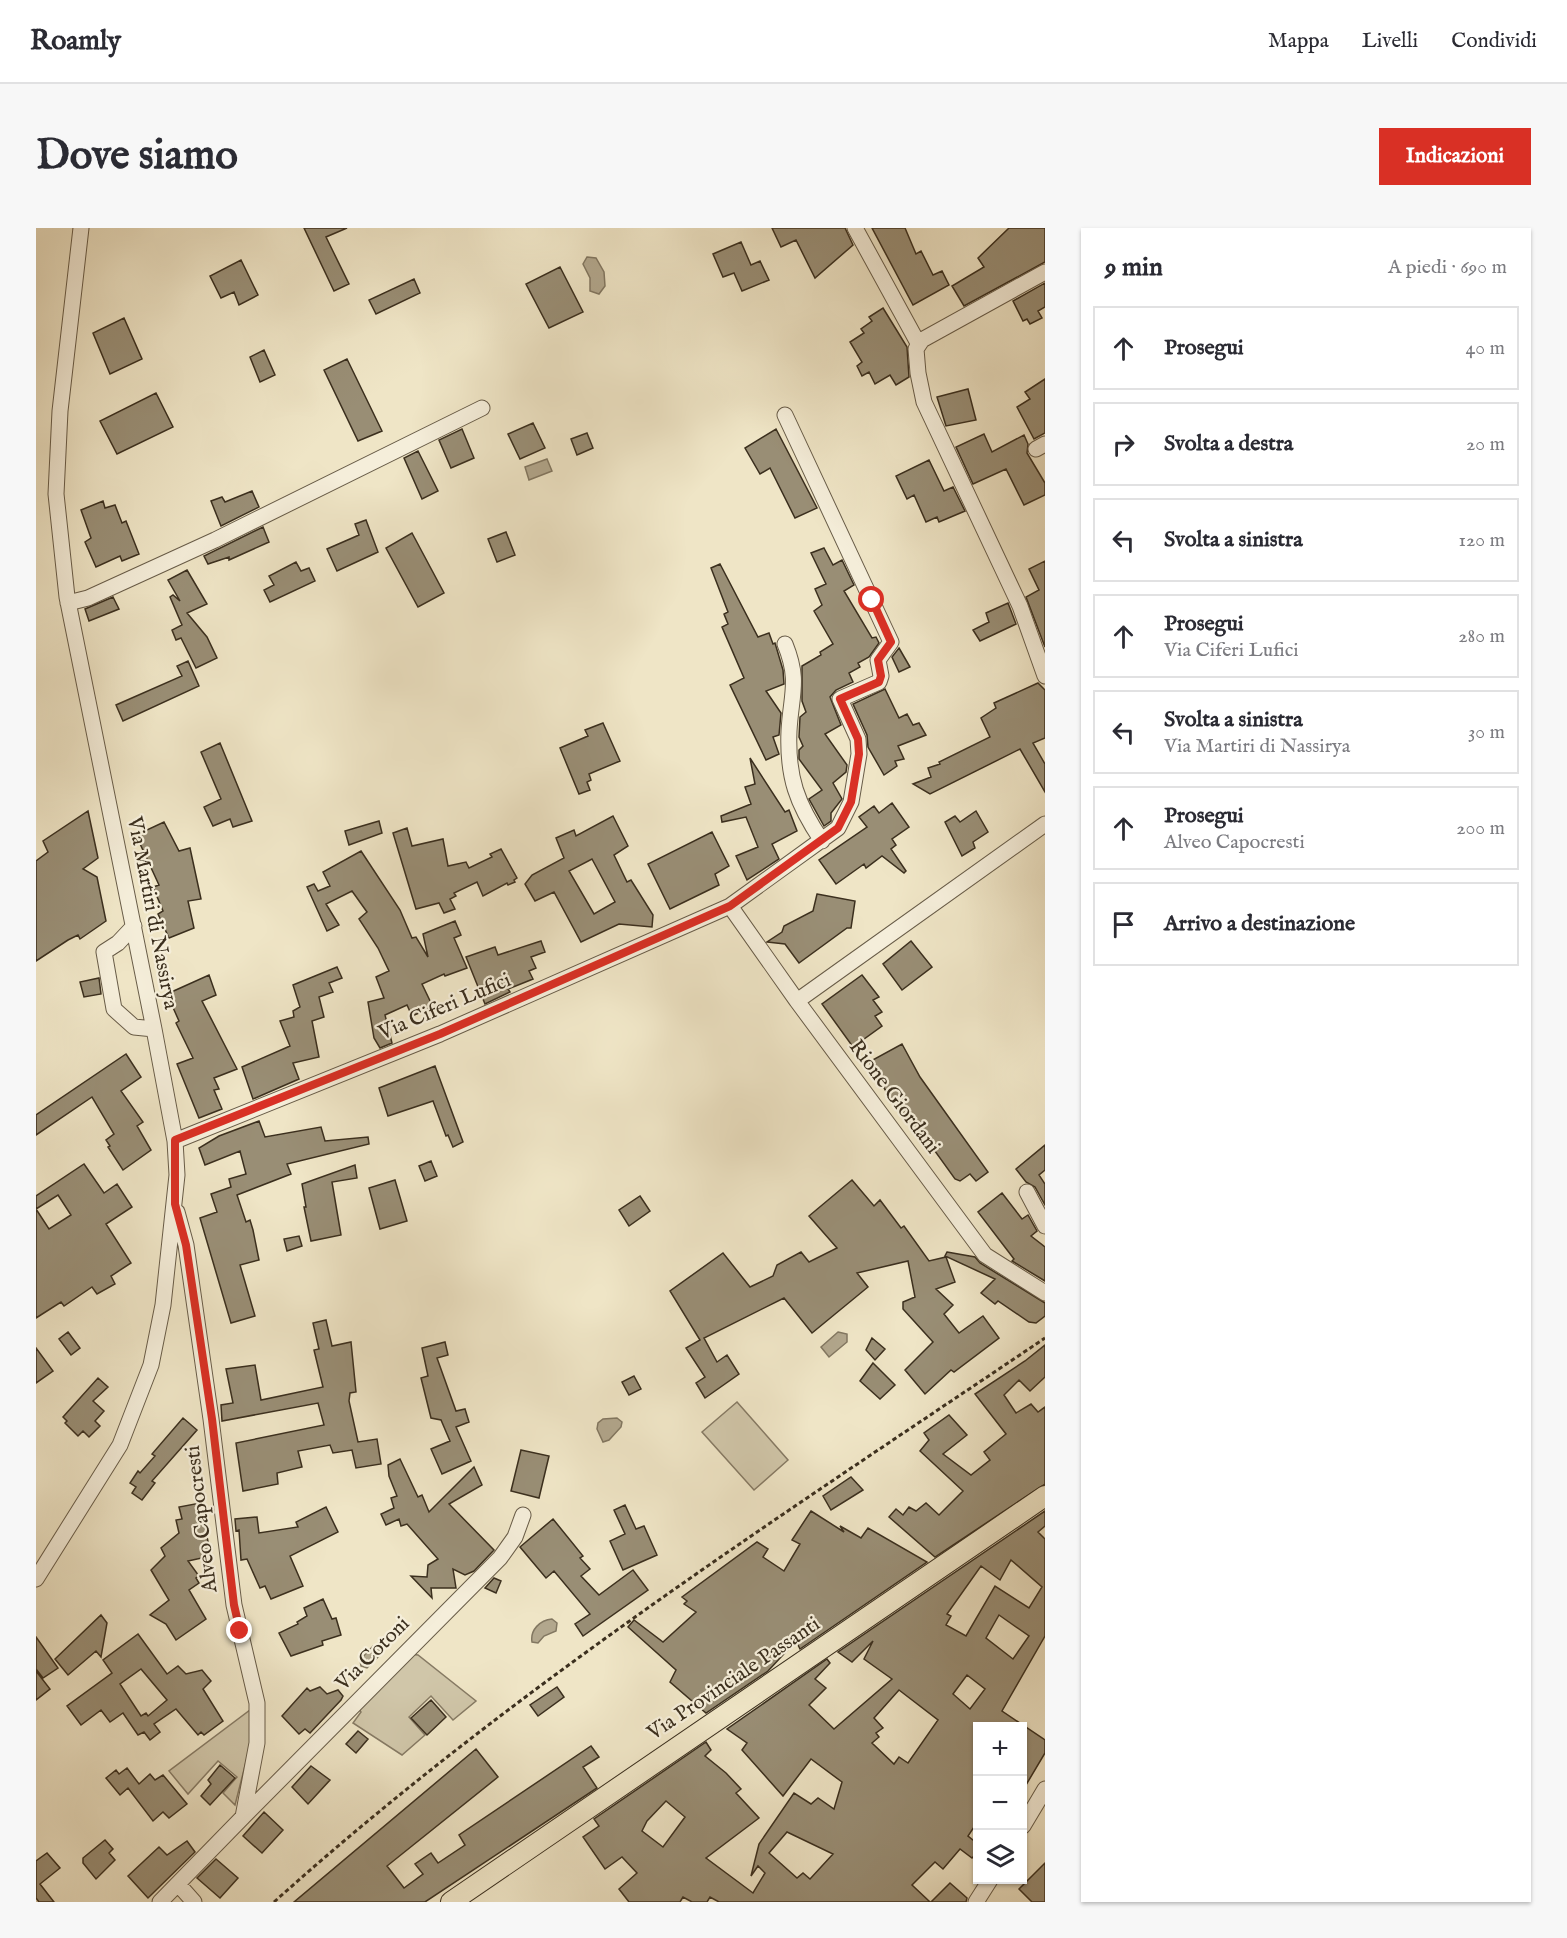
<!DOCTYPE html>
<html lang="it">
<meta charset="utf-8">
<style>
body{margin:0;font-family:"IM FELL English",serif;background:#f7f7f7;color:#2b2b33}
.controls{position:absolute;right:18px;bottom:18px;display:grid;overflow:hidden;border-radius:0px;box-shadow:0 2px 4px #0004}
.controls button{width:54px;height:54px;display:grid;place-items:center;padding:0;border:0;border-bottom:2px solid #e1e1e2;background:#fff;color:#2b2b33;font:30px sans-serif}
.stop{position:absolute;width:18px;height:18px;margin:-14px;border:4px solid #d93025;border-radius:50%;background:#fff}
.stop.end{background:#d93025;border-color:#fff;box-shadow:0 2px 6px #0008}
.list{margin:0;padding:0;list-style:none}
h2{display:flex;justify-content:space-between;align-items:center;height:78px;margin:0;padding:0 24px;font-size:26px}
h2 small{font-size:20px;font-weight:400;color:#7c7c81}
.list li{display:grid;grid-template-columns:39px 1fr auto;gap:18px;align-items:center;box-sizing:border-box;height:84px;margin:0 12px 12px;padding:0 12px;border:2px solid #e1e1e2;border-radius:0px}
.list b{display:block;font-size:22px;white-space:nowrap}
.list p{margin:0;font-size:20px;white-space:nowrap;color:#7c7c81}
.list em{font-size:20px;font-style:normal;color:#7c7c81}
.icon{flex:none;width:33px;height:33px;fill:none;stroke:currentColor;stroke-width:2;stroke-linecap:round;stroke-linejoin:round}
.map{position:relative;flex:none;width:1009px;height:1674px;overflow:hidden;border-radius:0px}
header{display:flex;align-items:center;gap:36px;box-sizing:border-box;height:84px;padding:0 30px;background:#fff;border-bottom:2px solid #e1e1e2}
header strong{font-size:28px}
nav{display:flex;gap:33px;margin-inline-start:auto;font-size:21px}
.intro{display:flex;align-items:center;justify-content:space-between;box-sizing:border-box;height:144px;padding:0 36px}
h1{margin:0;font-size:42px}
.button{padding:15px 27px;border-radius:0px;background:#d93025;color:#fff;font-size:21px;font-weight:700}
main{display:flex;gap:36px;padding:0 36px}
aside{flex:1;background:#fff;border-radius:0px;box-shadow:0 2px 4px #0004}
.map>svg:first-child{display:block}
.green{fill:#d0c6a9;stroke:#867a64;stroke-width:1.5}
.water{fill:#b2a78d;stroke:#827761;stroke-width:1.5}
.building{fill:#998e75;stroke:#3b2f1e;stroke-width:1.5;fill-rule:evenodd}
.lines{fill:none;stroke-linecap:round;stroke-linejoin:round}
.minor-casing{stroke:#685c48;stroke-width:17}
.major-casing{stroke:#3b2f1e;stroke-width:22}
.path{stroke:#3b2f1e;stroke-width:3;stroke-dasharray:4.5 3;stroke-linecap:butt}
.minor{stroke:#f5eeda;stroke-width:15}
.major{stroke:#efe5c6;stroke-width:20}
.route{stroke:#d93025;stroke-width:8}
.labels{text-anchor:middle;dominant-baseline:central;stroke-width:4.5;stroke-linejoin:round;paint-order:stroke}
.street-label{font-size:21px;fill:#3b2f1e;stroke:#f5eeda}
</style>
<header>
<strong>Roamly</strong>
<nav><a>Mappa</a><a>Livelli</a><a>Condividi</a></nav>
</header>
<div class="intro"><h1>Dove siamo</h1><a class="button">Indicazioni</a></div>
<main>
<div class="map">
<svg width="1009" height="1674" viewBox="0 0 1009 1674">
<rect width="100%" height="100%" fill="#efe5c6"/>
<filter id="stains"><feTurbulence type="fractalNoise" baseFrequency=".00333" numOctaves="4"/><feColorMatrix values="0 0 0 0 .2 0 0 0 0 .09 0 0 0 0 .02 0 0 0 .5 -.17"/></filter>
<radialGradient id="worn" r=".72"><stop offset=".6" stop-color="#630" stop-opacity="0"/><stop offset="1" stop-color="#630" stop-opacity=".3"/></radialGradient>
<path class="green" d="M701,1174l51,58 -34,30 -52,-58z
M373,1426l9,1 58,46 -23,19 -22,-24 -22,21 16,18 -23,20 -49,-32 8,-11 -3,-4z
M214,1482v36l-15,59 -12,-12 14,-16 -19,-16 -30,33 -19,-23z"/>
<path class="water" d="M551,29l9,1 8,14 1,14 -6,8 -9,-3v-13l-7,-14z
M511,231l5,12 -23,9 -4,-13z
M802,1104l9,2v8l-18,15 -8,-10z
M581,1190l5,4 -1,5 -12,13 -6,2 -6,-13 1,-6 5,-4z
M516,1391l5,4 -1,8 -12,5 -6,7 -6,-1c-2,-12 8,-22 20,-23z
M337,1418l6,2 2,6 -14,14 -6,-2 -1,-6z"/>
<path class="building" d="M268,0h43l-21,9 23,47 -15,7z
M736,0h73l8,17 -38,33 -19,-38 -15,7z
M836,0h33l11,26 5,-3 12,24 9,-4 7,14 -36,20z
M973,0h36v34l-81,44 -12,-20 32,-19 -6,-9z
M705,14l10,23 9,-4 9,19 -27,11 -8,-18 -11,4 -10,-23z
M205,32l17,35 -19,10 -5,-13 -13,6 -11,-22z
M524,39l23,45 -34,16 -23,-44z
M378,51l6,14 -44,21 -7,-14z
M1009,55v24l-7,4 4,7 -12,6 -3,-5 -4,2 -10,-20z
M847,80l24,39 2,30 -13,8 -6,-10 -15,9 -6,-12 -7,4 -5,-10 5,-4 -12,-20 14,-9 -3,-4 11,-8 -3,-4z
M88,90l18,41 -32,15 -17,-41z
M228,122l11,25 -15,7 -10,-25z
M311,131l35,72 -24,10 -34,-71z
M1009,151v54l-11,6 -17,-32 13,-8 -5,-7z
M932,161l8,31 -30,6 -9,-29z
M120,165l17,34 -56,27 -17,-33z
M497,195l12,25 -25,11 -12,-25z
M426,201l12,29 -23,10 -12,-28z
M740,201l41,79 -22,10 -25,-50 -10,6 -15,-26z
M551,205l6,15 -16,7 -6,-16z
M948,206l8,18 32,-17 4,9 -1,9 18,30v12l-21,10 -18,-36 -33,15 -17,-37z
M382,223l20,40 -16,8 -18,-41z
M893,232l15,31 9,-4 12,24 -26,11 -2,-5 -11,5 -12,-27 -7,4 -11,-23z
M216,263l7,16 -38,19 -10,-25 11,-4 3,5z
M67,273l2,7 10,-3 7,18 4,-2 13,33 -17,7 -2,-5 -24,11 -11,-25 6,-4 -10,-28z
M330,292l12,32 -41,19 -10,-22 32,-14 -4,-11z
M227,299l6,15 -40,18v-3l-21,7 -4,-8z
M470,304l9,23 -18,7 -9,-23z
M376,305l32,60 -26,14 -32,-59z
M788,320l9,17 9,-5 12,25 -10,6 28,47 4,-1 3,6 -10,14 -11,6 2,4 -11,6 4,9 -17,8 -6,7 11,28 -16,9 22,31 -1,7 -13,11 9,16 -11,14v8l-7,5 -15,-27 13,-9 -23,-31v-9l4,-4 -4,-9 1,-20 6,-5 -4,-11v-35l19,-11 -1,-3 13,-8 -19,-33 8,-6 -7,-16 11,-5 -15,-31z
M1009,333v86l-19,-50 13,-7 -10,-21z
M260,334l5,9 8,-3 6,13 -45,21 -6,-12 10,-5 -5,-9z
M684,336l38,73 11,-4 4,11 2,-1 8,27 1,14 -18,7 15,22 -2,22 -6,2 6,17 -13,6 -36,-75 14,-7 -22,-51 6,-3 -4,-10 4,-2 -17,-44z
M151,342l20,34 -20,9 20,24 10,21 -21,10 -15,-30 -5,2 -4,-10 10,-5 -12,-28 3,-2 7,6 -12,-21z
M77,369l6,12 -30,12 -4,-12z
M972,375l8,21 -36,17 -7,-11 16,-8 -3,-9z
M863,420l11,19 -11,5 -7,-15z
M152,433l11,25 -76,35 -7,-16 66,-29 -5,-10z
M1002,455l7,7v48l-12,5 12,21v28l-25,-43 -90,45 -17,-10 18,-7 -3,-9 12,-4 -1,-2 51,-25 -9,-19 15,-10 -2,-5z
M849,461l14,29 8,-4 6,11 6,-2 7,12 -28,11 6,13 -9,2 2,5 -13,9 -16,-28 -1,-12 -14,-31z
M567,495l17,38 -31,13 2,6 -4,2 3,8 -11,4 -19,-46 28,-12 -3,-6z
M184,515l32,78 -19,6 -3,-8 -17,7 -9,-19 17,-8 -20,-47z
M714,530l35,54 4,-2 8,21 -25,13 7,15 -32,21 -11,-24 22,-9 -12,-30 -24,5 -1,-6 30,-12 -6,-17 10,-3z
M856,575l17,24 -17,12 4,6 -5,4 15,22 -2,2 -22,-17 -16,12 -2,-4 -28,20 -17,-24 48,-33 -8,-10 15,-11 5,7z
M52,583l10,47 -15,11 14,8 9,44 -26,18 -2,-4 -10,5 -32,21v-100l12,-9 -5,-11z
M940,583l12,21 -15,10 2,6 -13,8 -17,-34 10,-6 5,6z
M577,588l15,30 -14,9 13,27 4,-2 22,35 -1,12 -33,-3 -38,18 -27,-50 -19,9 -10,-17 7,-9 32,-17 -8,-20 18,-8 2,6zM556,631l23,43 -21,12 -25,-43z
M343,593l3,12 -33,12 -4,-14z
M128,594l15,29 11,-3 11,51 -13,2 6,27 -25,10 -11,-24 5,-3 -10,-24 6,-2 -23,-50z
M371,600l5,18 31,-7 5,27 18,-4 3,6 23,-11 -2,-3 11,-5 16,29 -3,2 1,2 -7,3 -1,-2 -24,13 -6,-14 -23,11 2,3 -6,3 5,10 -11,4 -5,-10 -23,6 -23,-76z
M676,604l17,34 -14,8 4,11 -49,24 -22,-45z
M325,623l39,59 12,28 4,-1 12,20 -5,-23 32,-13 6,14 -7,3 13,30 -22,8 -1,-2 -22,10 11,23 -21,9 -5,-11 -22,10 7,28 -12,5 -6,-10 -6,-36 16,-4 -8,-21 13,-6 -11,-23 -19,-29 8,-7 -15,-21 -26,13 13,21 -12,6 -20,-44 7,-3 4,7 12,-5 -7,-14z
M781,666l38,7 -4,27h-4l-48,35 -14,-19 -18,-2 15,-10 2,-6 29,-15z
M505,713l4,11 -14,5 5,11 -7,3 4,8 -25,10 2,3 -25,12 -19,-47 29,-10 3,8z
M875,713l21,26 -30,23 -19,-26z
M301,739l5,11 -13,5 4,9 -14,5 5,20 -12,4 7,36 -26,6 6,16 -46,20 -11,-32 48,-21 -10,-25 14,-4 -1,-6 7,-4 -7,-22z
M173,747l7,20 -14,6 35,68 -23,9 5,11 -5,1 8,19 -23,9 -22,-54 16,-6 -17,-35 3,-2 -12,-27z
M826,747l17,22 -6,3 9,12 -7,4 7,10 -29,21 -31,-43z
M63,750l2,16 -17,3 -4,-15z
M866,816l18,33 68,95 -12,9 -6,-7 -10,7 -5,-2 -33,-46 -3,2 -32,-42 -18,-31z
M90,826l15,23 -20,14 22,31 -6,4 14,24 -28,20 -15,-23 2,-1 -4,-6 8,-6 -22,-37 -56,38v-20z
M399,838l28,76 -10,5 -5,-12 -2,1 -13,-35 -45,15 -9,-28z
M223,893l6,16 56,-10 4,14 43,-4 1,7 -82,20 4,10 -54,21 9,27 4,-2 3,10 6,30 -19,5 15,51 -24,7 -31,-105 17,-6 -6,-18 20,-7 -2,-8 17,-5 -6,-23 -35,14 -6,-17 20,-12z
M1009,917v25l-6,5 6,9v21l-10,-18 -9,-5 -10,-13z
M395,933l6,15 -12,5 -6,-15z
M48,936l20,29 13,-9 15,23 -26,17 25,39 -20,13 4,8 -18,10 -5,-7 -28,19 -3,-4 -25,16v-122zM22,967l13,20 -22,14 -13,-20z
M319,937l2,13 -25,4 9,53 -30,6 -7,-34h2l-4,-23z
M359,952l12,41 -27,8 -11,-41z
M816,952l22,26 6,-6 21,28 3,-2 25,35 17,-4 9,25 -19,7 17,16 -9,9 15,19 24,-17 16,22 -45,34 -3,-2 -26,24 -20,-24 28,-28 -30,-33v-7l12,-5 -7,-36 -51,12 11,14 -56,46 -28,-35 -80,40 13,24 10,-7 12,19 -34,24 -9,-15 9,-6 -19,-29 14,-8 -30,-49 53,-38 27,34 23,-11 4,-11 24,-13 8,10 28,-14 -28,-32z
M966,965l20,26 6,-4 9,16 -6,5 14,11v34l-33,-20 2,-2 -36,-47z
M604,968l10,15 -21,15 -10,-16z
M263,1008l3,10 -15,5 -3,-12z
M911,1024l28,5 5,6 65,40v13l-9,7 -7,-1 -31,-21 -3,3 -14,-11 14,-14 -50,-23z
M290,1092l6,26 19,-4 5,50 -6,1 -1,8 9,41 19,-3 4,25 -25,4 -4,-18 -19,3 -3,-8 -32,6 4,16 -25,6 1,11 -35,7 -7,-48 88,-18 -6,-22 -96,18 -1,-16 12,-2 -7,-34 29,-4 6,35 62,-13 -9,-37 5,-1 -6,-26z
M32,1104l12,16 -9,7 -12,-16z
M836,1110l13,11 -10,11 -9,-10z
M409,1114l3,13 -11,3 19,53 9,-2 4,13 -13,5 15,34 -29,13 -11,-25 19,-8 -9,-21 -10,-2 -10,-40 7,-2 -6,-28z
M1009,1117v32l-15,14 -11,-11 -15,15 12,18 15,-9 7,8 7,-5v77l-110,73 -46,-40 7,-8 7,6 6,-8 7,4 10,-8 13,12 24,-24 -43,-40 9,-11 -5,-7 25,-18 18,20 -24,19 28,21 19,-15 -6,-8 22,-18 -31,-40 50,-33z
M0,1120l17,23 -17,12z
M837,1135l22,22 -15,14 -20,-18z
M598,1148l7,13 -12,6 -7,-13z
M62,1150l10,9 -15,14 11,10 -9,10 5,5 -11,11 -6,-6 -5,5 -13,-13 2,-2 -4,-4z
M147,1190l14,12 -45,51 3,2 -13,17 -10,-7 4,-6 -6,-4 8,-12 2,2 15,-17 -3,-2z
M485,1222l28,6 -10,42 -28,-7z
M364,1231l18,38 4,-2 7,17 45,-45 8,18 -33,19 45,46 -20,21 -9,4 -12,-6 3,19h-25l1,10 -21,-22 16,1 1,-12 10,-6 -31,-35 -6,2 -2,-7 -13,6 -5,-11 13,-6 -3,-10 6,-2 -8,-20 -1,-11z
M815,1249l12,13 -32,20 -8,-14z
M164,1275l11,53 -23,5 11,15 -3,2 3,5 -10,7 17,29 -30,21 -10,-16 -16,-9 19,-15 -18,-30 14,-14 -4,-8 18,-15 -3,-13 6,-1 -3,-12z
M589,1277l11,24 8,-3 13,29 -34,15 -13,-29 15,-7 -11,-24z
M290,1279l12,25 -48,24 13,30 -32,13 -6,-13 -5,2 -13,-29 -6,1 -2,-30 -3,1 -1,-12 22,-2 2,16 39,-6 -2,-5z
M775,1283l33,21 -4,-6 21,12 7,-10 59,34 -127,87 -4,-8 -28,30 -62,42 -36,-31 6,-12 -48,-43 6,-7 29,22 33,-30 -12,-8 3,-3 -5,-4 75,-55 11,7 -5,8 21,14 16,-27 -8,-4z
M1009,1283v15l-7,6 7,7v97l-43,75 43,29v13l-22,37v-64h-45v95l-10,15 10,8v8l-6,6 -12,-9 -17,20 -8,-7 -23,23 18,17h-211l-9,-5 -3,5h-15l-9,-5 -3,5h-51l-10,-13 18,-16 -15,-16 -17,12 -22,-32 16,-11 -5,-7 112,-77 5,8 -6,6 21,17 15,16 -5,4 23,25 -53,40 47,35 12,-20 -7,-7 -7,10 8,-32 35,-51 17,11 7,-6 16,11 8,-27 -31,-23 -28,37 -41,-46 5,-7 -20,-14 100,-70 3,4 -15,16 11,9 -17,17 25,24 58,-50 -28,-20 9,-18 -21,21 -14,-10zM975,1332l31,27 -13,21 -34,-22 -29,50 -20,-11 5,-9 -4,-2 34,-48 19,14zM963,1387l30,21 -16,23 -27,-21zM931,1447l18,14 -15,20 -17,-15zM863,1462l39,30 -30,43 -9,-6 -5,7 -22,-21 7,-6 -3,-4 7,-5 -9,-10zM630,1573l19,16 -22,30 -21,-16 5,-10zM751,1604l46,22 -23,25 -7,-6 -6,5 -28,-25z
M517,1291l30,37 -3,2 10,11 -9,7 18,19 34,-25 15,20 -65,46 -8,-12 15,-10 -36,-43 -8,7 -26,-31z
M458,1350l7,3 -5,12 -11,-5z
M287,1371l9,20 4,-1 5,17 -19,6 1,4 -32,11 -12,-23 19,-9 -1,-2 10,-6 -3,-8z
M65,1387l6,8 -6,34 -5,-6 -28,24 -13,-16z
M102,1406l29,40 11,-8 8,8 16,-4 9,11 -8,8 20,32 -19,14 -3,-3 -3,3 -22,-26 -22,15 6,8 -10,8 -6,-8 -6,3 -15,-22 -13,9 -9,-12 -20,15 -14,-19 45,-33 -9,-13zM105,1441l26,31 -19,16 -2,-3 -5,3 -21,-32z
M0,1409l22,31 -15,10 -7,-9z
M0,1443l14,18 -14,11z
M284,1459l7,7 11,-4 5,6 -2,4 -31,33 -5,-4 -6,5 -17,-18 25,-28 3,3z
M521,1459l7,10 -26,19 -8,-11z
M395,1472l15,17 -19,18 -16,-17z
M322,1503l10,8 -12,14 -10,-9z
M555,1518l8,11 -16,10 14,21 -172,114h-131l182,-153 22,28 -111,89 17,22 19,-14 -8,-10 16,-11 7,10 27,-18 -6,-10z
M184,1537l15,13 -25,27 -9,-9 10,-12 -3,-4z
M275,1538l19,14 -22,24 -16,-17z
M91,1540l12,16 11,-10 5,6 8,-5 24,29 -18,14 -6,-6 -10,9 -25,-33 -8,7 -14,-17 10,-8 3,4z
M228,1584l19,18 -21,23 -19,-17z
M69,1612l8,9 -4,4 6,7 -19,19 -13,-16v-5z
M151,1613l8,11 -47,46 -20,-22 31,-29 8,8z
M11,1625l13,15 -20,16 14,18h-15l-3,-4v-37z
M180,1631l22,19 -18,20 -23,-20z
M1009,1635v39h-13l-13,-13z
M914,1655l17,15 -1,4h-35z"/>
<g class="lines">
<defs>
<path id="minor" d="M819,0l63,115
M1009,44l-123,68 -6,9 2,24 6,29 96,204 25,70
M1000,221l9,-5
M32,375l20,-5 127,-58 267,-132
M749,416c15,37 6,50 4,87 -2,46 8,73 33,110
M694,678l67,95 188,254 60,38
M98,698l-16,17 -14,9 10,57 20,18 20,2
M761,773l248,-177
M139,913l265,-107 290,-128 108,-78 13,-26 8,-48 -1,-15 -18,-40 39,-17 2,-6 -3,-16 13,-18 -106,-227
M991,964l18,34
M0,1351l84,-134 31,-80 12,-60 14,-130 -2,-34 -21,-112 -87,-432 -11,-103 4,-83 21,-183
M207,1589l257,-259 15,-21 8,-22
M987,1598l22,-37
M142,1656l16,18
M124,1674l83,-85 14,-74v-40l-23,-98 -23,-186 -25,-174 -9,-33
M940,1674l14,-22"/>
<path id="major" d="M415,1674l594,-406"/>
</defs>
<use href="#minor" class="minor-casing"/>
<use href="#major" class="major-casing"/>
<path class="path" d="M238,1674c237,-213 507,-386 771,-564"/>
<use href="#minor" class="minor"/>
<use href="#major" class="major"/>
</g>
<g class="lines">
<path class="route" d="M204,1403l-6,-26 -22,-186 -26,-174 -11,-41v-64l265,-106 290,-128 108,-78 13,-26 8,-48 -1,-15 -18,-40 39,-17 2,-6 -3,-16 13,-18 -19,-42"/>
</g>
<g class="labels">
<g class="street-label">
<text transform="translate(116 685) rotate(79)">Via Martiri di Nassirya</text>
<text transform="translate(409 779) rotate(-23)">Via Ciferi Lufici</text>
<text transform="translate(858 869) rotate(53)">Rione Giordani</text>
<text transform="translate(166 1291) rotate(-97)">Alveo Capocresti</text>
<text transform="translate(337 1426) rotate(-45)">Via Cotoni</text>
<text transform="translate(698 1451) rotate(-34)">Via Provinciale Passanti</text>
</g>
</g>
<rect width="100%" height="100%" filter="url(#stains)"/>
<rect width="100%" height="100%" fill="url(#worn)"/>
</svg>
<div class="controls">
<button>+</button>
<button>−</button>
<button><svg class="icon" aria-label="layers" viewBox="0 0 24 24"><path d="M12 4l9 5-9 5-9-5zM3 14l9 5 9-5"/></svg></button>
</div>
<div class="stop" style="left:836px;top:372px"></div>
<div class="stop end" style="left:204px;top:1403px"></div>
</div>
<aside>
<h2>9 min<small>A piedi · 690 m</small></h2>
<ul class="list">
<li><svg class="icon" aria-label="ahead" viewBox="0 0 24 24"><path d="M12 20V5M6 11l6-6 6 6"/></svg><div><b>Prosegui</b></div><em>40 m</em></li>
<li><svg class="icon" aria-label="right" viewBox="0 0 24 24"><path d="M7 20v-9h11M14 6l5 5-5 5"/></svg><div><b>Svolta a destra</b></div><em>20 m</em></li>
<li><svg class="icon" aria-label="left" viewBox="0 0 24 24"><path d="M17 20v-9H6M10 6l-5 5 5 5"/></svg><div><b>Svolta a sinistra</b></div><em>120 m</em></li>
<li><svg class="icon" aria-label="ahead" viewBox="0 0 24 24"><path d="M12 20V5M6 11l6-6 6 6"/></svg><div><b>Prosegui</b><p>Via Ciferi Lufici</p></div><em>280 m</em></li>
<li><svg class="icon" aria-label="left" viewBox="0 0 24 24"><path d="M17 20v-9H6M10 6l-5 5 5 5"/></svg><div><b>Svolta a sinistra</b><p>Via Martiri di Nassirya</p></div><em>30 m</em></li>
<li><svg class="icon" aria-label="ahead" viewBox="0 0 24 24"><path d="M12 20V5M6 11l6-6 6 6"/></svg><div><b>Prosegui</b><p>Alveo Capocresti</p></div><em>200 m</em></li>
<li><svg class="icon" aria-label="arrive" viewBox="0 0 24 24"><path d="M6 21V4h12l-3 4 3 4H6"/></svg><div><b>Arrivo a destinazione</b></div></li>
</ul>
</aside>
</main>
